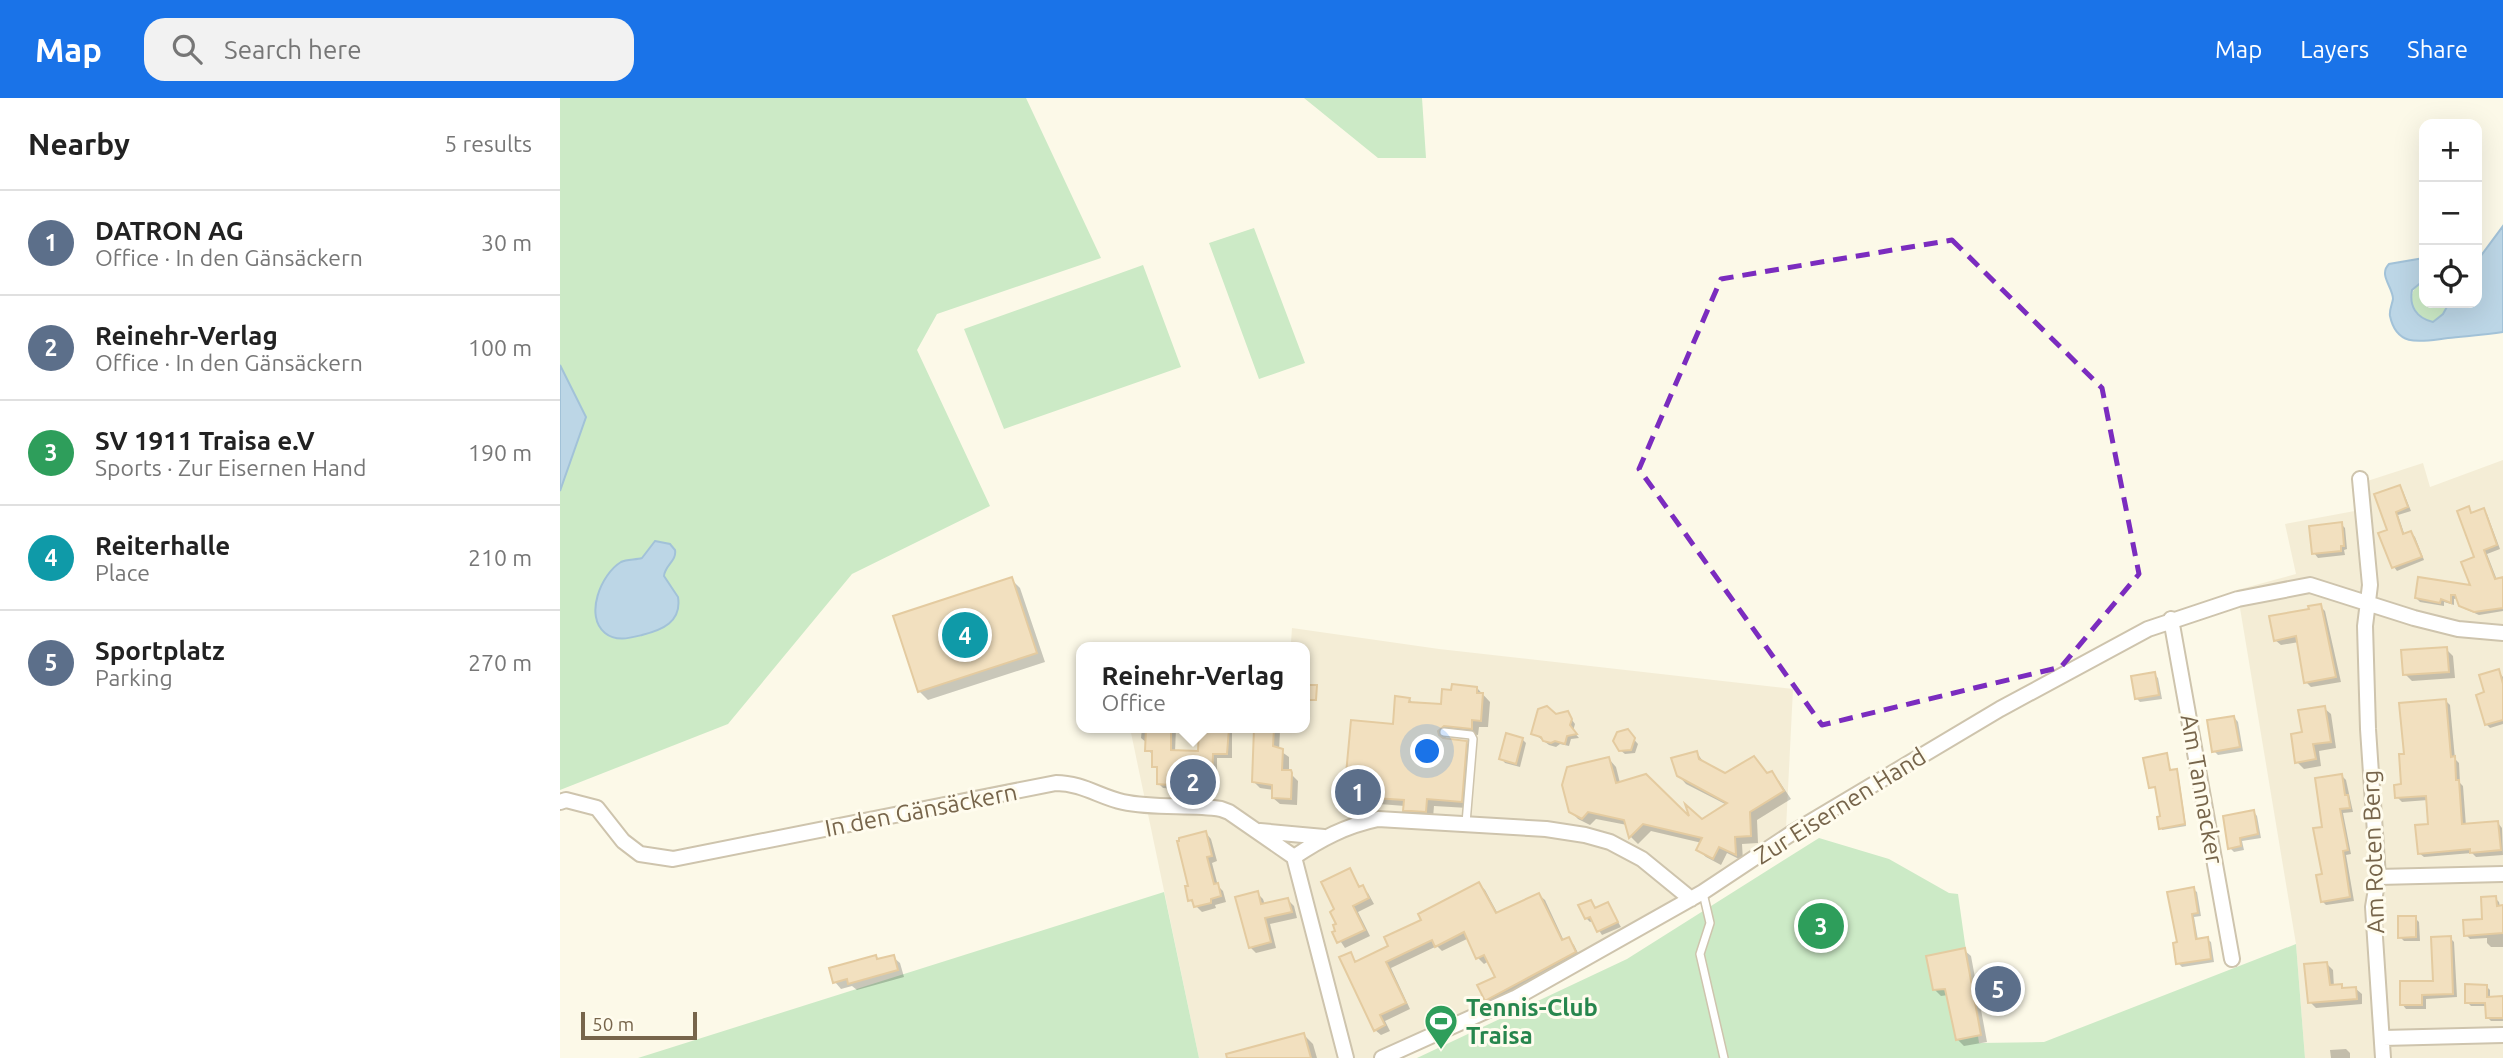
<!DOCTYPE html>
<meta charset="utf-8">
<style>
body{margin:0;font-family:Ubuntu,sans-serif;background:#f2f2f2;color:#222}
.controls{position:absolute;right:21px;top:21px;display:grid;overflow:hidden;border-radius:14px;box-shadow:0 7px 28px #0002}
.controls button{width:63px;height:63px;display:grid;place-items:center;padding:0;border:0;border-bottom:2px solid #e0e0e0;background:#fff;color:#222;font:35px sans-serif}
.scale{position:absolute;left:21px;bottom:18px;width:116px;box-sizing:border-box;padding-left:7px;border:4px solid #77654b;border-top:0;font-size:19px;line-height:24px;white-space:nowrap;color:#77654b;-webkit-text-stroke:5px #fffcee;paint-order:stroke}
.you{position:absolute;left:868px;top:654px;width:24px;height:24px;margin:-18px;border:5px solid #fff;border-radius:50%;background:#1a73e8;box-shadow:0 0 0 10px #1a73e833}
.badge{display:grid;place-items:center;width:46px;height:46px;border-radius:50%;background:#1a73e8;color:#fff;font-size:23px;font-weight:700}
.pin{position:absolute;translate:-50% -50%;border:4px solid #fff;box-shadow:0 2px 7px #0006}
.popup{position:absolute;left:516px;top:544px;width:234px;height:91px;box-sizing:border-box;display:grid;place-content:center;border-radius:14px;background:#fff;filter:drop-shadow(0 2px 5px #0005);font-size:23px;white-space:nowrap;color:#767676}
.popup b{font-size:26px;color:#222}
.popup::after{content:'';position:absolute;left:50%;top:100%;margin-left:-14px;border:14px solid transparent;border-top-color:#fff}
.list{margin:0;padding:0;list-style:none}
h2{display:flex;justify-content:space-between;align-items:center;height:91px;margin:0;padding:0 28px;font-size:30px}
h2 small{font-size:23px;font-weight:400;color:#767676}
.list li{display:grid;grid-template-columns:46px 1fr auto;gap:21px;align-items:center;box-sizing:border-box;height:105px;padding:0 28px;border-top:2px solid #e0e0e0}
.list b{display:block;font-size:26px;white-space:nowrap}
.list p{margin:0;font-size:23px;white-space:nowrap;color:#767676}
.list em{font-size:23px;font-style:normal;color:#767676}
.icon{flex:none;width:38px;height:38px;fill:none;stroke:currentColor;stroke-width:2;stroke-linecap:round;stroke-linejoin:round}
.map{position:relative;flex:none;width:1943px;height:960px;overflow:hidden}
header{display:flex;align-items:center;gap:42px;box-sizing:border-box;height:98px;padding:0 35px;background:#1a73e8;color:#fff}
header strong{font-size:33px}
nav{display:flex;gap:38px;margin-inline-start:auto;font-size:24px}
.search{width:490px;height:63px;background:#f2f2f2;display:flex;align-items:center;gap:18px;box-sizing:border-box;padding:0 24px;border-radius:21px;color:#767676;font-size:26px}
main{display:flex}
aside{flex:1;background:#fff}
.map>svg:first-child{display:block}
.residential{fill:#f4edd6}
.green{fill:#cceac6}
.water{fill:#bcd6e6;stroke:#a2c2d8;stroke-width:2}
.shadow{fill:#0003}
.building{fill:#f2e0bf;stroke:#e4cba0;stroke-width:2}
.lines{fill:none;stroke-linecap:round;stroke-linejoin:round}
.lane-casing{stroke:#cec4ad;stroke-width:10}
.street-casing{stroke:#cec4ad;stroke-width:18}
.lane{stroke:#fff;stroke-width:7}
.street{stroke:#fff;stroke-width:14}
.marked{fill:none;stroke:#7b2cbf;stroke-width:5;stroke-dasharray:14 9;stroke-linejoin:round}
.labels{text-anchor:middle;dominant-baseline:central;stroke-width:6;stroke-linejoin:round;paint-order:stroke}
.street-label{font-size:24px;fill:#77654b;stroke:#fffcee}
.leisure-label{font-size:24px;font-weight:bold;fill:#27864d;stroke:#fffcee;text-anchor:start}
</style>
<header>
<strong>Map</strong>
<div class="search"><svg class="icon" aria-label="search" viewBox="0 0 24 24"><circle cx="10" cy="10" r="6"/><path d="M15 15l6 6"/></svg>Search here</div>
<nav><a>Map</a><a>Layers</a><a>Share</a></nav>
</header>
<main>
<aside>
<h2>Nearby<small>5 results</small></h2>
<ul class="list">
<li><span class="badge" style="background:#5c6f8a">1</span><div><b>DATRON AG</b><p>Office · In den Gänsäckern</p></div><em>30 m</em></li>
<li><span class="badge" style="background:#5c6f8a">2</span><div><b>Reinehr-Verlag</b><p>Office · In den Gänsäckern</p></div><em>100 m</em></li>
<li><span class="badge" style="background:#2e9e5b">3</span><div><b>SV 1911 Traisa e.V</b><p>Sports · Zur Eisernen Hand</p></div><em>190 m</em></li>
<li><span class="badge" style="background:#0f9aa8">4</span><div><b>Reiterhalle</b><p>Place</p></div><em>210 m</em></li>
<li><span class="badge" style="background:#5c6f8a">5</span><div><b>Sportplatz</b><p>Parking</p></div><em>270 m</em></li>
</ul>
</aside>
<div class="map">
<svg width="1943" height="960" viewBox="0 0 1943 960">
<rect width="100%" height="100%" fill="#fcf9e8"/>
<path class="residential" d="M1943,362v598h-198l-9,-114 -59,-354 59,-16 -11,-50 75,-14 -2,-26 65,-21 7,24z
M732,530l147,21 354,40 -7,140 -265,172 -125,57h-197l-69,-330h175v-81h-91l77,-5z"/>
<path class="green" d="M0,0h466l75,160 -164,56 -20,36 73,156 -138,68 -124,150 -168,66z
M744,0h118l4,60h-48z
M694,130l51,135 -46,16 -50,-136z
M583,167l38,102 -177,62 -40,-100z
M1862,182h2v23h25l-6,11 -10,8c-25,-7 -29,-25 -11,-42z
M1259,740l70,21 60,34 9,1 21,149 65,-1 252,-98 9,114h-888l210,-99z
M604,794l35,166h-561z"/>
<path class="water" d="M1943,128v106c-18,3 -37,4 -55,6 -25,3 -51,11 -58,-22 -1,-6 2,-11 3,-17 0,-12 -15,-24 -4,-35l35,-6v22l-12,10c-3,16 4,28 21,32l10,-8 6,-11h28v-46h3z
M0,267l26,52 -26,74z
M95,443l15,3 5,6c2,11 -10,15 -11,26l14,21c4,25 -16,33 -36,38 -12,3 -26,7 -37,-2 -21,-17 -4,-59 16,-71 6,-3 15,-2 21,-4z"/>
<path class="shadow" d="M1840,389l3,4 8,20 -13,4 7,21 6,-3 4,4 9,23 -27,11 -3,-4 -13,-33 8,-3z
M1908,410l5,6 10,-4 4,4 13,35 -13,5 10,26 6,-1v32l-24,4 -14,-6 -7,-11 -4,1v6l-10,-3v4l-24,-4 -4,-4 57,-11 3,-29z
M1781,426l4,4 2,21 -3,1 1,5 -27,3 -4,-5z
M451,481l9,9 25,74 -117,38 -9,-9z
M1760,508l5,5 16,71 -30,5 -5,-5 -7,-40 -18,3 -6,-5 36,-30z
M1886,551l7,7 2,22 -43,3 -7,-7z
M1938,573l5,6v47l-13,4 -4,-4v-30z
M1594,576l4,4 4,21 -22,3 -4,-4z
M917,590l13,14 -2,25h-9l-1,8 -26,-3 -9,8 23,2 7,8 -5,58 -34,-2 -1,12 -21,-1 -7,-7v-4l-52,-4 -7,-7 49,-69 14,-27 5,5 28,2z
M1886,603l4,4 5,54 4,4 1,20 3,3 3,40 32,-3 4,5 1,27 -27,2 -4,-4 -48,4 -5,-4 11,-28 -2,-25 -26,2 -5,-5 6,-11 3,-31z
M1764,610l7,6 5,34 -17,3 2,15 -17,3 -7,-7 7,-28z
M1007,615l8,11 -2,7 6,7 -8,1 -2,7 -9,-2 -4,3 -7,-2 -16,-12 23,-18z
M1674,619l4,5 5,29 -25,4 -4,-4z
M582,630h34l-1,24 24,1 1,-25h32v30h-15v24h-4l-1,10 -49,-4 -4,-4v-13l-5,-5v-11l-7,-5v-7l-6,-5z
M696,630h21l3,3 -1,19 10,7v15l9,9 -1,24 -17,-1 -7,-6 1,-8 -14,-2 -6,-6z
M1071,638l7,8 -3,9 -10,1 -5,-4z
M962,641l4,4 -6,24 -15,-4 -4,-5z
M1137,655l8,11 20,11 29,-17 14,16 3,-1 8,8 12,18 -34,21 1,23 -16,1 1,17 -16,-8 -6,12 -15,-8 -8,-7 4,-7 -51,-12 -13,13 -7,-7 -4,-12 -31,-6 -6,6 -12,-6 -8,-8 39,-52 7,8 4,16 73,39 9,-1 25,-16 -41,-21 -8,-9z
M1607,657l4,16 7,1 8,54 -24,4 -5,-42h-7z
M1782,678l4,4 7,32 -10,1 8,41 -5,1 8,46 -28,4 -4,-4 2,-73z
M1694,714l3,4 4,22 -19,3 2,9 -10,2 -4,-4z
M646,735l5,6 6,22 -5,2 6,23 5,5 3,11 -11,3 1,3 -14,4 -12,-12v-13z
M789,772l12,18 7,5 6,11 -16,8 12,24 -25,12 -10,-15 4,-9 -2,-14z
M919,786l6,6 13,24 41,-19 6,5 19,41 5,-2 5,6 7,14 -89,47 -6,-6 11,-22 -8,-17 -5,3 -6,-6 -9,-20 -27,13 -5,-5 -46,22 19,41 -25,12 5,10 -9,4 -6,-5 -25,-76 7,9 34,-16 32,-26z
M1633,791l4,3 4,24 -7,1 4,23 9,-1 4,3 3,20 -32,5 -4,-4 1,-20z
M697,795l6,6 2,6 23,-5 6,6 3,12 -27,6 6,24 -20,5 -6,-6z
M1935,800l4,4 1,5h3v40h-12l-4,-4v-5l-17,1 -4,-4 18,-14z
M1031,804l5,7 11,-5 14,23 -19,8 -9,-14 -3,1 -4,-4z
M1855,820l4,4 1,19h-16l-4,-4z
M1890,840l4,4 3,55 -31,2v10h-20l-4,-5 32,-22z
M1404,852l7,6 16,86 -23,4 -6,-6 -10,-45 -7,1 -7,-7z
M316,859l4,4 13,-4 7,6 4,14 -47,13 -5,-4 -11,3 -6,-7z
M1767,866l6,6 1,17 7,-1 3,4 12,-1 6,5v10l-46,4 -6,-6z
M1926,888l4,4v9l13,-1v23h-12l-3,-3 -1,-12h-16l-4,-4z
M744,937l9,9 4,14h-69z
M1786,951l4,4v5h-19l-1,-8z"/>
<path class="building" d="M1840,387l8,22 -12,5 7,22 8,-3 11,26 -30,11 -14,-35 9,-3 -13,-36z
M1909,408l2,7 13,-5 13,37 -13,5 11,29 8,-2v31l-29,4 -15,-6 -4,-11h-4v8l-10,-4 -1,4 -25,-5 3,-21 52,8 -9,-23 13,-5 -17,-46z
M1782,424l2,24h-3v5l-29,3 -3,-28z
M452,479l25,76 -119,39 -25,-76z
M1761,506l15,73 -32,6 -8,-47 -22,5 -5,-25 40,-7 -1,-3z
M1887,549l2,25 -46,3 -2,-25z
M1939,571l4,15v36l-18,5 -9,-30 8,-3 -5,-17z
M1595,574l4,23 -24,4 -4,-23z
M892,586l25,3v6h6l-2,28 -9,-1v9l-28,-3 -6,5 1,4 4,3 24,3 -5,61 -35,-3 -1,13 -15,-1h-8l1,-11 -60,-4 7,-76 42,4 2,-28 15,2 -1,4 32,2 1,-15 9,1z
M745,587h12l-1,15h-11z
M1886,601l5,58 4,-1 1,24h3l3,44 36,-3 3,29 -31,3v-4l-52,5 -3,-29 13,-1 -2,-28 -31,2 -1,-13 7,-1 -2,-30h5l-5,-51z
M987,608l9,8 12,-3 4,8 -2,6 7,9 -10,2 -2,8 -10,-3 -4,2 -8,-2 -2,-4 -10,-3 7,-25z
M1765,608l6,36 -18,2 3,15 -21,4 -4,-29 11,-2 -4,-22z
M1674,618l6,31 -28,5 -5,-32z
M586,630h25v22l27,1 1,-23h30l-2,26h-14l-1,24h-4v10l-51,-4v-17h-5v-16h-7z
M694,630h20l-1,18 10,3 -1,21h9l1,3 -1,26 -19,-1v-13l-20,-3z
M1068,631l7,9 -4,12 -12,1 -6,-10 4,-9z
M946,635l17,5 -7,26 -17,-5z
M1137,653l2,8 26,14 29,-17 13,17 5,-2 12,20 -34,21 1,24 -16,1 1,18 -17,-8 -6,12 -17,-9 6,-12 -59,-14 -14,14 -5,-18 -36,-8 -6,7 -13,-7 -7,-27 5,-18 42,-10 7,26 30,-9 43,42 -4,-12 17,15 25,-16 -50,-27 -6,-18z
M1607,655l3,17 7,-1 8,55 -26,5 -2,-12 3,-1 -5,-29 -6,1 -6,-30z
M1782,676l3,21h3l2,13 -10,1 8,41 -5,1 7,46 -29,5 -5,-27 6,-1 -9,-46 9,-1 -7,-49z
M1694,712l4,24 -18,4 1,8 -13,3 -5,-33z
M646,733l6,25 -5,1 7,27 4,-1 3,13 -10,3v4l-17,4 -2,-7 -4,1 -3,-15h3l-11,-45h2v-3z
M790,770l9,19 4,-2 6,13 -16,8 12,24 -28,13 -5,-11 3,-1 -2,-6 3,-1 -6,-12 4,-3 -13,-27z
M919,784l17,31 43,-20 23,47 7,-3 7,15 -91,49 -8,-16 18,-8 -11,-22 -8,4 -12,-27 -29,15 -3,-7 -46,22 20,41 -26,12 5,10 -11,6 -35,-74 12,-5 4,10 33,-16 -4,-9 37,-17 -3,-6z
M1634,789l4,26 -6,1 4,25 12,-2 3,22 -35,5 -3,-21 4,-1 -10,-50z
M698,793l3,13 27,-6 4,14 -27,6 6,24 -22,6 -14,-51z
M1936,798l1,10 6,-1v28l-39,3 -1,-16 19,-1 -1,-22z
M1031,802l4,8 13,-6 10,20 -21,10 -7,-15 -5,2 -7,-14z
M1838,818h18v21l-18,1z
M1891,838l2,58 -31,1v10h-22v-24h33l-2,-44z
M1405,850l16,87 -25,5 -11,-51 -12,1 -7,-34z
M316,857l1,4 17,-4 4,15 -50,14 -1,-5 -14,4 -4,-15z
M1767,864l3,23 12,-1v4l14,-1 1,12 -49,4 -4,-39z
M1905,886l22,1v12l16,-1v22h-17l-1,-15h-20z
M744,935l7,25h-84l-1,-4z"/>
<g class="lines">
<defs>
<path id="lane" d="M884,634l27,3 2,4 -7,84
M1143,795l7,30 -10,31 24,104"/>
<path id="street" d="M1800,381l10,106 -5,41 3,103 10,148 -5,30 10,151
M1611,521l61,340
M0,704l6,-2 31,8 26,33 17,13 33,5 383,-76c26,0 44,14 67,19 32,7 66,2 98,7l8,3 65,45 52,201
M700,733l64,6
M734,759c27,-18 51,-31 84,-38l168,10 39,6 25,7 32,17 49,40
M1818,779l125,-3
M1823,940l120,-3
M822,960l133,-60 188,-106 89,-59 208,-124 148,-80 90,-30 72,-14 104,33 44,11 45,4"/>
</defs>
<use href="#lane" class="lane-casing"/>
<use href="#street" class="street-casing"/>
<use href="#lane" class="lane"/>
<use href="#street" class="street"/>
</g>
<path class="marked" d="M1392,142l150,148 37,186 -78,93 -239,58 -183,-256 82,-190z"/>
<defs>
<symbol id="stadium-pin" viewBox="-11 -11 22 30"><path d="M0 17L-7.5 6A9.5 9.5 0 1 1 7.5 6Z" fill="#2e9e5b" stroke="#fffcee"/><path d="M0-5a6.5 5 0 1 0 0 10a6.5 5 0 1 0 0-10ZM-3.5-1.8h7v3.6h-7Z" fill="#fff"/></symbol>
</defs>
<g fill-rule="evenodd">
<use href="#stadium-pin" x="862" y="904" width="38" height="52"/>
</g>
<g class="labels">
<g class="street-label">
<text transform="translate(1642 691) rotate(80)">Am Tannacker</text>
<text transform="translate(1280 708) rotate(-32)">Zur Eisernen Hand</text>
<text transform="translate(361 712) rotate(-11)">In den Gänsäckern</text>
<text transform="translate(1813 754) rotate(-92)">Am Roten Berg</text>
</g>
<g class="leisure-label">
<text x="906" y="909">Tennis-Club<tspan x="906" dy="28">Traisa</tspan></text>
</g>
</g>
</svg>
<div class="controls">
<button>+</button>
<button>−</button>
<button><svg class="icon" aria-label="locate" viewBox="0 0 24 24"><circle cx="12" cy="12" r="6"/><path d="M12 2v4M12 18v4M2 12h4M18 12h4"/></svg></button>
</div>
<div class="scale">50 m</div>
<div class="you"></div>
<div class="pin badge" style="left:798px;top:694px;background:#5c6f8a">1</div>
<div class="pin badge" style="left:633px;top:684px;background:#5c6f8a">2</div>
<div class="popup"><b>Reinehr-Verlag</b>Office</div>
<div class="pin badge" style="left:1261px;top:828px;background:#2e9e5b">3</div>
<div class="pin badge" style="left:405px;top:537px;background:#0f9aa8">4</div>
<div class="pin badge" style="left:1438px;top:891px;background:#5c6f8a">5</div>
</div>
</main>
